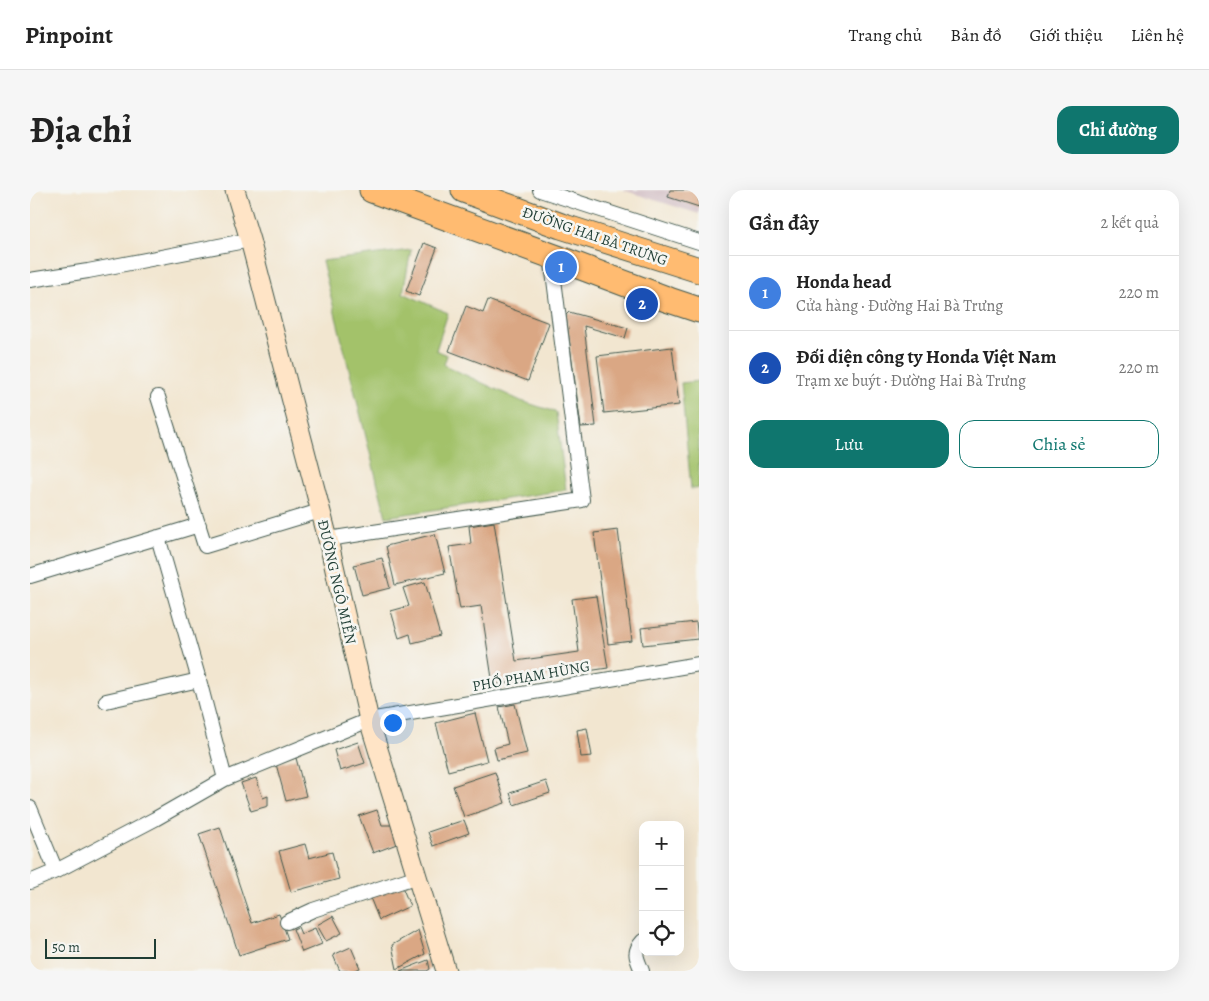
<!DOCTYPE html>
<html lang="vi">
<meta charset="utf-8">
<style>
body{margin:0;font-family:Alegreya,serif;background:#f6f6f6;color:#222}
.controls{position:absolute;right:15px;bottom:15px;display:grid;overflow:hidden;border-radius:10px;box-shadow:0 5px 20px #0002}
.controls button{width:45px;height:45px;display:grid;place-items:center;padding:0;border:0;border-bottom:1px solid #e0e0e0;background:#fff;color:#222;font:25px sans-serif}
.scale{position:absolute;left:15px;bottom:12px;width:111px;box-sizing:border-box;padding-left:5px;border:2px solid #1f3d34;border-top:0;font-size:14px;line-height:18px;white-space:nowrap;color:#1f3d34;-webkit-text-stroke:4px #f6f6f2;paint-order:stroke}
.you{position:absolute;left:362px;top:532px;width:18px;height:18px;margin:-12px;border:4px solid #fff;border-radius:50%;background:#1a73e8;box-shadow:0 0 0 8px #1a73e833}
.badge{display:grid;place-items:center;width:32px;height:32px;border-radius:50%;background:#0f766e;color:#fff;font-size:16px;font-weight:700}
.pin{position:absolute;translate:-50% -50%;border:2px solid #fff;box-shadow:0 1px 5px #0006}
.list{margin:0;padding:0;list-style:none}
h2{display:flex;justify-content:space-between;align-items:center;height:65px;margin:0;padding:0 20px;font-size:21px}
h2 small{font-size:16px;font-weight:400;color:#767676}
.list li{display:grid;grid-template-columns:32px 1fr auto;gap:15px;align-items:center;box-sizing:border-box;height:75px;padding:0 20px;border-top:1px solid #e0e0e0}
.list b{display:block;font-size:19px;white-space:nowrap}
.list p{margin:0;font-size:16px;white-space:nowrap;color:#767676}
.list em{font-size:16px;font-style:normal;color:#767676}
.actions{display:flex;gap:10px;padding:15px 20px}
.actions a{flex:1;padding:11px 0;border:1px solid #0f766e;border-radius:15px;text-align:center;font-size:18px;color:#0f766e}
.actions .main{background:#0f766e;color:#fff}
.icon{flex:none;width:28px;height:28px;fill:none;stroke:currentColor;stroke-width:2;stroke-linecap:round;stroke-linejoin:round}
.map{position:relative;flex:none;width:669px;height:781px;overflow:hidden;border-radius:15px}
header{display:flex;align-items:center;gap:30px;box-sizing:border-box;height:70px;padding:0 25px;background:#fff;border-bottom:1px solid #e0e0e0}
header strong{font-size:24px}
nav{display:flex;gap:28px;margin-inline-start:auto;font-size:18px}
.intro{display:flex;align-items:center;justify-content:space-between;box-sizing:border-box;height:120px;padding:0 30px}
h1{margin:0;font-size:35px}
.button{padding:12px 22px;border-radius:15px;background:#0f766e;color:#fff;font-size:18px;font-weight:700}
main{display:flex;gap:30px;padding:0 30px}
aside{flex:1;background:#fff;border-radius:15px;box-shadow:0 5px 20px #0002}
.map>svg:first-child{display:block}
.industrial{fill:#d2bec4}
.green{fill:#a3c26b;stroke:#618050}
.building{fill:#daa784}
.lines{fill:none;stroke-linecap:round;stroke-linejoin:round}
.street-casing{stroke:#3f564b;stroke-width:16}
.secondary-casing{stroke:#3f564b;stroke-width:21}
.highway-casing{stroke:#3f564b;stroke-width:27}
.street{stroke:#fff;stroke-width:14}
.secondary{stroke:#ffe4c6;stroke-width:19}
.highway{stroke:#ffbb71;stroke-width:25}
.labels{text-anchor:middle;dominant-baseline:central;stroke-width:5;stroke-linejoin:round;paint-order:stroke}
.street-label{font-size:15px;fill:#1f3d34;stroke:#f6f6f2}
</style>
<header>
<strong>Pinpoint</strong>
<nav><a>Trang chủ</a><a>Bản đồ</a><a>Giới thiệu</a><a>Liên hệ</a></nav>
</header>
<div class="intro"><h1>Địa chỉ</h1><a class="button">Chỉ đường</a></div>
<main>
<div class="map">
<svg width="669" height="781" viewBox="0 0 669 781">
<rect width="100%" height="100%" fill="#f6f6f2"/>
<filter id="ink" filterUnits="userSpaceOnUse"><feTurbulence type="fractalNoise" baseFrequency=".02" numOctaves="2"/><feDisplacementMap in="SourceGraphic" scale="10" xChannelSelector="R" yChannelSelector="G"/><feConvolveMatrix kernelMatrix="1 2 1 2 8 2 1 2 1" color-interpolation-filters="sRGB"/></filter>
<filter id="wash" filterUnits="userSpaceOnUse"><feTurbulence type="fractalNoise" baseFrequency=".0096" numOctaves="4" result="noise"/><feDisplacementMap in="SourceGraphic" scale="20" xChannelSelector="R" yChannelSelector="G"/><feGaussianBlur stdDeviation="1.12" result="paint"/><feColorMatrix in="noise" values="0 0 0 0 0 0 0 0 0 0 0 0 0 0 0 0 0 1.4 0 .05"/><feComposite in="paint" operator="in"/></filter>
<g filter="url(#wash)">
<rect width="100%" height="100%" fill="#f2e6d0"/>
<path class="industrial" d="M593,0h76v24z"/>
<path class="green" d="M381,60l-8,43 45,20 -12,37 11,5 -3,10 77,36 35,11 10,78 -180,27 -64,-256z
M669,191v107l-8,1 -10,-106z"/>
<g id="blocks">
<path class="building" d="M640,0h29v17l-31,-10z
M394,53l13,5 -18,48 -13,-5z
M458,110l61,23 -21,58 -79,-30 17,-45 17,7z
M539,122l59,16 -3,10 -41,-12 12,100 -15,1 -15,-112z
M642,157l7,58 -75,8 -7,-57z
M464,332l22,139 63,-9 -7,-53 24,-3 12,72 -115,17 -12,-79 -21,3 -11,-62 22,-3 -2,-18z
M588,340l14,111 -24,3 -14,-111z
M405,344l10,39 -50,12 -9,-39z
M352,368l8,30 -28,7 -8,-30z
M395,392l15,54 -28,7 -2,-9 -11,4 -8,-27 18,-5 -6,-18z
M666,432l2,17 -55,6 -2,-17z
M485,514l12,49 -30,7 -3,-12 14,-4 -9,-37z
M445,523l12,48 -39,10 -12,-48z
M557,538l5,28 -11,1 -4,-27z
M328,552l7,21 -25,8 -6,-21z
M266,568l10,38 -20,5 -10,-37z
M465,582l10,31 -41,14 -11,-31z
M226,588l7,20 5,-2v10l-17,5 -10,-28z
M516,591l4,12 -36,12 -4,-12z
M347,620l5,15h14l6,17 -29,11 -14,-37z
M434,630l5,13 -36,13 -5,-14z
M190,637l32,96 27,-9 9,25 -49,16 -40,-121z
M275,654l4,14 23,-6 7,27 -48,13 -12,-41z
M371,694l9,22 -31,14 -10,-25z
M303,726l9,17 -16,8 -9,-16z
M268,737l3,7 14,-6 7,16 -20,8 -9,-23z
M388,740l7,24 -28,15 -5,-24z
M321,757l9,21 -7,3h-13l-7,-16z
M398,770l2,9 -3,2h-27z"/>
</g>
</g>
<g filter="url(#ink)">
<use href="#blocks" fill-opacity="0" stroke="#3f564b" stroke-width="1"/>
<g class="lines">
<defs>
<path id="street" d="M510,0l159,52
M0,90l58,-9 162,-31
M128,207l47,149 115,-35
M128,347l41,143 26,99
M298,349l254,-39 -31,-244
M0,386l169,-51
M76,511l93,-21
M0,618l26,63
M0,692l26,-11 99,-52 70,-40 144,-59 330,-56
M257,732l26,-12 105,-34
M612,781c-5,-13 -10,-18 1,-30"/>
<path id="secondary" d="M205,0l15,50 78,299 41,181 77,251"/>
<path id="highway" d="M342,0l188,69 109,41 30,10
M434,0l97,36 138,44"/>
</defs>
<use href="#street" class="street-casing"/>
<use href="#secondary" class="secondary-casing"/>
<use href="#highway" class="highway-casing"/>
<use href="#street" class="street"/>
<use href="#secondary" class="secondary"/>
<use href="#highway" class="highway"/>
</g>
</g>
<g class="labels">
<g class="street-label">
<text transform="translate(565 46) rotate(19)">ĐƯỜNG HAI BÀ TRƯNG</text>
<text transform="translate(307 392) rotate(77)">ĐƯỜNG NGÔ MIỄN</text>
<text transform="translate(501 486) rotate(-10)">PHỐ PHẠM HÙNG</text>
</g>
</g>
</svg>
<div class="controls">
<button>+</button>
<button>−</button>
<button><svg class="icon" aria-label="locate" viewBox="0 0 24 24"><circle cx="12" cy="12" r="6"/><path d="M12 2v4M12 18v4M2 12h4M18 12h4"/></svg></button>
</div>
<div class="scale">50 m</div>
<div class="you"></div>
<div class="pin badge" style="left:531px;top:77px;background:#3f7fe0">1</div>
<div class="pin badge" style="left:612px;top:114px;background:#1a4fb4">2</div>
</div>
<aside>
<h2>Gần đây<small>2 kết quả</small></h2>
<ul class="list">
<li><span class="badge" style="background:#3f7fe0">1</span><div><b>Honda head</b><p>Cửa hàng · Đường Hai Bà Trưng</p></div><em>220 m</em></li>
<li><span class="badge" style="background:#1a4fb4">2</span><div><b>Đối diện công ty Honda Việt Nam</b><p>Trạm xe buýt · Đường Hai Bà Trưng</p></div><em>220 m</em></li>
</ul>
<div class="actions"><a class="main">Lưu</a><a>Chia sẻ</a></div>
</aside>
</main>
